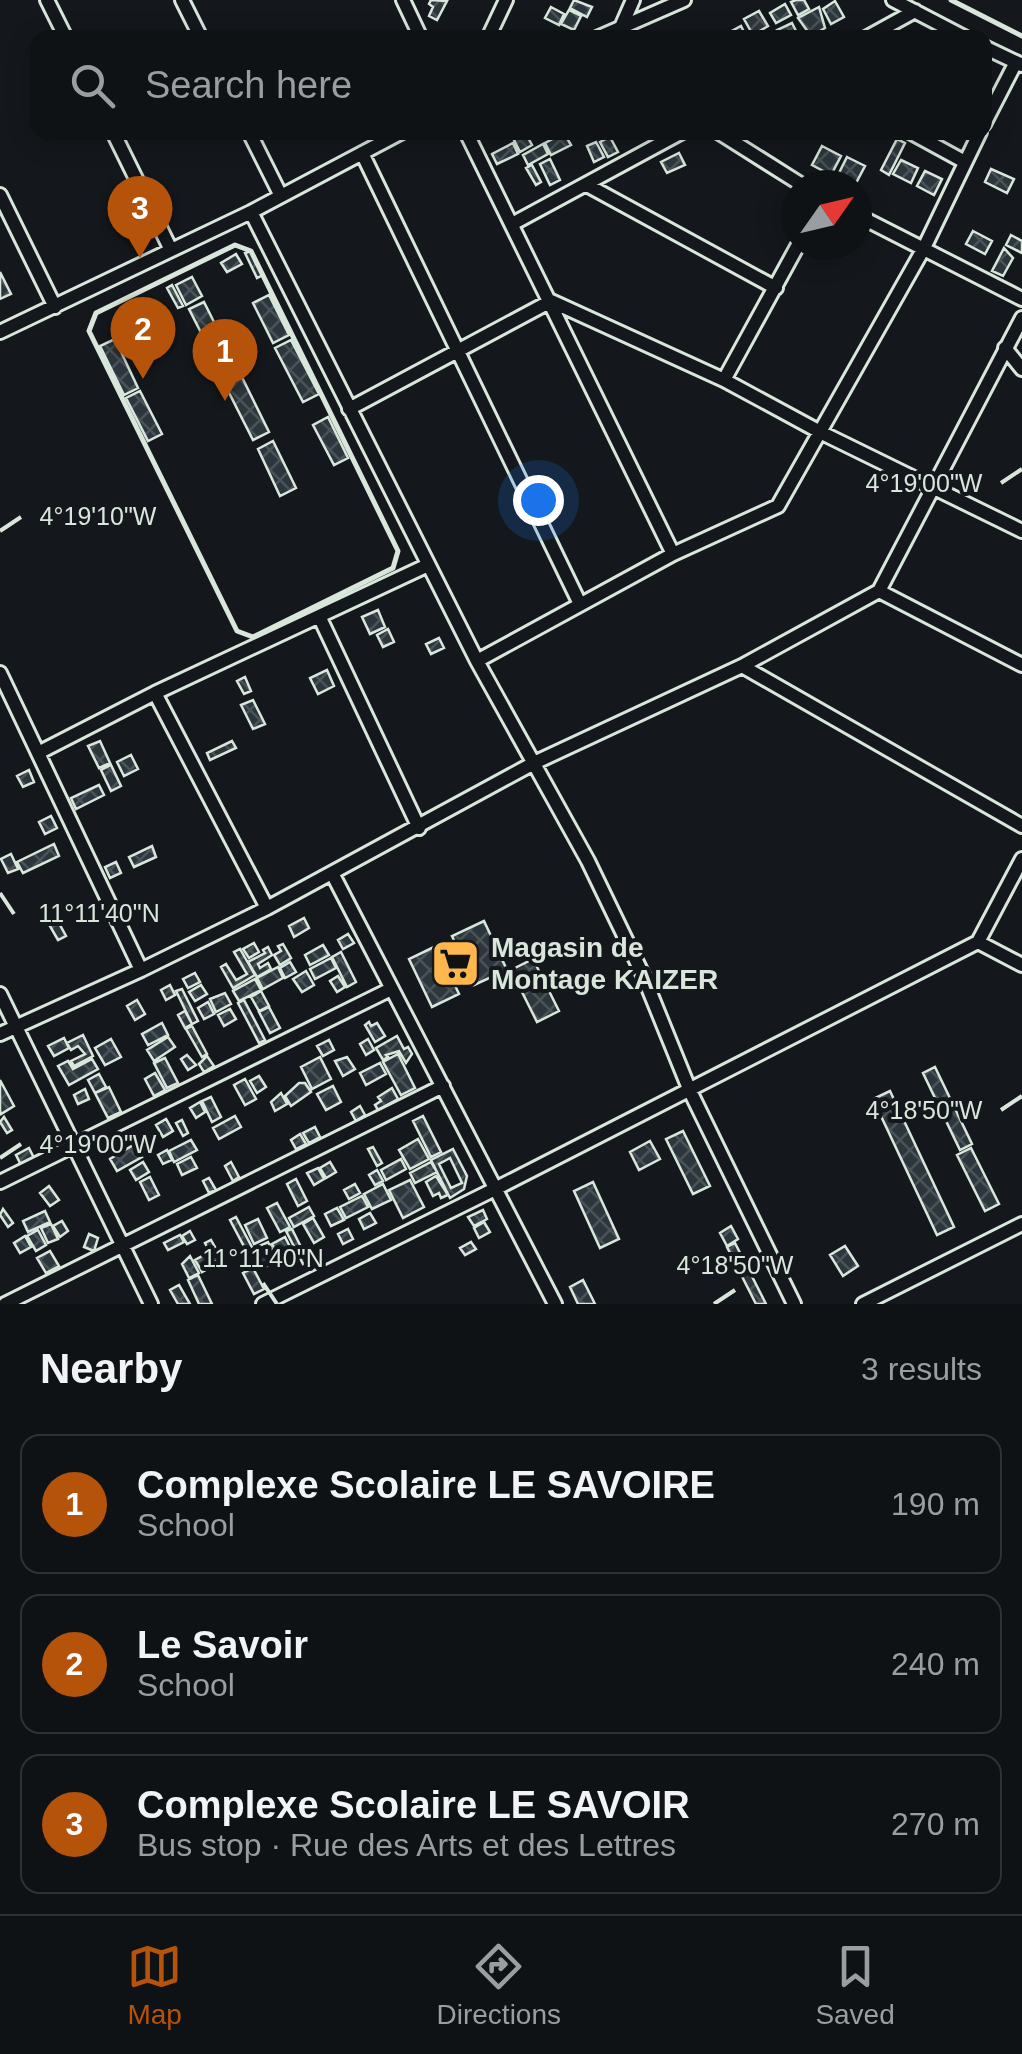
<!DOCTYPE html>
<meta charset="utf-8">
<style>
body{margin:0;font-family:Helvetica,sans-serif;background:#1d2022;color:#f1f3f6}
.compass{position:absolute;left:782px;top:170px;width:90px;height:90px;border-radius:50%;background:#0f1215;box-shadow:0 5px 25px #0003;rotate:56deg}
.you{position:absolute;left:538px;top:500px;width:35px;height:35px;margin:-25px;border:8px solid #fff;border-radius:50%;background:#1a73e8;box-shadow:0 0 0 15px #1a73e833}
.badge{display:grid;place-items:center;width:65px;height:65px;border-radius:50%;background:#b45309;color:#fff;font-size:32px;font-weight:700}
.pin{position:absolute;translate:-50% -82px;filter:drop-shadow(0 2px 5px #0008)}
.pin::after{content:'';position:absolute;top:52px;width:35px;height:30px;background:inherit;clip-path:polygon(0 0,100% 0,50% 100%)}
.list{margin:0;padding:0;list-style:none}
h2{display:flex;justify-content:space-between;align-items:center;height:130px;margin:0;padding:0 40px;font-size:42px}
h2 small{font-size:32px;font-weight:400;color:#9b9ea0}
.list li{display:grid;grid-template-columns:65px 1fr auto;gap:30px;align-items:center;box-sizing:border-box;height:140px;margin:0 20px 20px;padding:0 20px;border:2px solid #2f3234;border-radius:20px}
.list b{display:block;font-size:38px;white-space:nowrap}
.list p{margin:0;font-size:32px;white-space:nowrap;color:#9b9ea0}
.list em{font-size:32px;font-style:normal;color:#9b9ea0}
.icon{flex:none;width:55px;height:55px;fill:none;stroke:currentColor;stroke-width:2;stroke-linecap:round;stroke-linejoin:round}
.map{position:relative;flex:none;width:1022px;height:1304px;overflow:hidden}
.search{position:absolute;background:#0f1215;box-shadow:0 5px 25px #0003;left:30px;right:30px;top:30px;height:110px;display:flex;align-items:center;gap:25px;box-sizing:border-box;padding:0 35px;border-radius:20px;color:#9b9ea0;font-size:38px}
.sheet{height:610px;background:#0f1215}
nav{display:flex;justify-content:space-around;align-items:center;box-sizing:border-box;height:140px;border-top:2px solid #2f3234;background:#0f1215;font-size:28px;color:#9b9ea0}
nav a{display:grid;justify-items:center;gap:5px}
nav .on{color:#b45309}
.map>svg:first-child{display:block}
.building{fill:url(#building-cross-hatch);stroke:#d8e6dc;stroke-width:2.5;fill-rule:evenodd}
.lines{fill:none;stroke-linecap:round;stroke-linejoin:round}
.minor-casing{stroke:#d8e6dc;stroke-width:18}
.minor{stroke:#14181c;stroke-width:12}
.wall{stroke:#d8e6dc;stroke-width:5}
.ticks{fill:none;stroke:#d8e6dc;stroke-width:4}
.labels{text-anchor:middle;dominant-baseline:central;stroke-width:8;stroke-linejoin:round;paint-order:stroke}
.poi-label{font-size:28px;font-weight:bold;fill:#d8e6dc;stroke:#14181c;text-anchor:start}
.ticks-label{font-size:25px;text-anchor:middle;fill:#d8e6dc;stroke:#14181c;stroke-width:8;stroke-linejoin:round;paint-order:stroke}
</style>
<div class="map">
<svg width="1022" height="1304" viewBox="0 0 1022 1304">
<defs>
<pattern id="building-cross-hatch" width="8" height="8" patternUnits="userSpaceOnUse" patternTransform="scale(2.5)"><rect width="8" height="8" fill="#2c363c"/><path d="M0 0l8 8M0 8l8-8" fill="none" stroke="#4a5358"/></pattern>
</defs>
<rect width="100%" height="100%" fill="#14181c"/>
<path class="building" d="M431,0l16,1 -10,19 -8,-4 4,-9 -4,-3z
M574,0l18,7 -5,10 -17,-9z
M796,0h8l5,9 -11,6 -7,-13z
M835,1l9,16 -13,7 -8,-15z
M785,4l6,11 -15,8 -6,-10z
M551,7l13,7 -5,11 -14,-7z
M819,7l6,21 -14,8 -13,-18z
M569,10l12,6 -7,14 -13,-6z
M759,11l9,15 -15,9 -9,-16z
M792,23l6,12 -17,3 -4,-8z
M741,26l6,12h-16l-3,-5z
M564,133l7,12 -20,10 -6,-12z
M526,134l6,11 -12,7 -6,-12z
M610,137l8,15 -10,5 -8,-15z
M897,139l8,4 -16,32 -8,-5z
M596,142l8,15 -10,5 -7,-16z
M513,143l5,11 -21,10 -5,-10z
M543,144l5,10 -20,11 -5,-10z
M822,146l19,10 -10,19 -19,-10z
M679,153l6,12 -18,8 -6,-11z
M847,157l18,9 -10,19 -19,-6z
M550,159l10,21 -10,5 -10,-21z
M901,160l17,8 -7,15 -18,-9z
M532,165l9,17 -5,3 -10,-17z
M991,169l23,10 -7,14 -22,-11z
M925,171l17,8 -8,16 -17,-9z
M973,231l19,10 -7,13 -19,-10z
M1011,235l11,6v12l-16,-8z
M1004,248l9,10 -10,18 -11,-5z
M251,251l12,24 -6,3 -12,-25z
M236,254l6,10 -15,8 -6,-9z
M0,272l11,22 -11,5z
M192,277l10,19 -16,9 -10,-20z
M172,285l11,21 -5,2 -11,-20z
M269,295l20,40 -16,8 -20,-40z
M204,302l27,54 -14,8 -28,-55z
M115,339l23,49 -14,7 -24,-49z
M291,340l28,54 -16,8 -28,-54z
M235,363l34,69 -16,8 -35,-69z
M140,391l22,43 -14,7 -22,-43z
M328,417l20,41 -14,7 -21,-40z
M273,441l23,47 -16,8 -22,-47z
M378,610l7,17 -15,7 -8,-17z
M388,629l6,13 -11,5 -6,-12z
M439,638l5,10 -13,6 -5,-10z
M327,670l7,16 -16,8 -8,-16z
M245,677l6,14 -7,3 -7,-13z
M253,700l12,24 -12,5 -12,-24z
M100,741l10,22 -11,5 -11,-22z
M232,741l4,7 -26,12 -3,-7z
M131,755l7,14 -14,7 -7,-14z
M111,765l10,21 -10,5 -10,-21z
M29,770l5,12 -11,5 -6,-11z
M99,785l5,10 -28,14 -5,-11z
M51,816l6,12 -12,6 -6,-12z
M54,844l5,12 -36,17 -6,-11z
M152,846l4,11 -22,10 -5,-10z
M11,854l7,15 -10,4 -7,-14z
M116,862l5,11 -11,5 -5,-11z
M55,916l11,20 -8,4 -11,-19z
M304,918l5,10 -15,9 -5,-11z
M484,921l23,49 -33,15 -22,-49z
M348,934l6,9 -11,6 -5,-9z
M254,943l5,9 -10,6 -6,-9z
M283,944l8,14 -11,7 -6,-10 7,-4 -3,-5z
M323,945l6,10 -19,10 -5,-10z
M436,946l23,48 -27,13 -23,-48z
M268,947l4,8 -14,9 2,4 8,-5 3,6 -14,8 -9,-15 17,-9 -2,-3z
M240,949l15,26 -22,13 -12,-21 5,-3 10,16 11,-6 -13,-22z
M341,952l15,30 -9,5 -15,-30z
M331,958l5,10 -21,11 -5,-10z
M533,959l26,52 -22,11 -26,-52z
M290,962l6,10 -11,6 -5,-10z
M278,967l5,11 -20,11 -6,-11z
M306,971l8,14 -12,7 -9,-13z
M195,973l5,9 -12,6 -5,-9z
M338,976l7,11 -8,5 -7,-11z
M255,979l6,11 -22,11 -6,-10z
M170,985l5,10 -9,5 -5,-10z
M201,985l6,9 -12,7 -6,-9z
M182,989l16,32 -6,3 -16,-33z
M261,991l8,15 -10,5 -8,-14z
M225,993l6,11 -15,8 -6,-13z
M137,1000l8,14 -10,6 -8,-14z
M244,1000l21,40 -6,3 -21,-40z
M208,1002l6,12 -10,5 -6,-11z
M269,1007l11,21 -10,5 -11,-21z
M230,1009l6,10 -12,7 -6,-11z
M185,1011l7,13 -7,4 -7,-13z
M369,1022l2,4 6,-3 8,13 -10,6 -10,-17z
M162,1023l6,12 -20,10 -6,-11z
M192,1026l15,28 -5,3 -16,-28z
M83,1035l10,21 -19,10 -3,-5 14,-7 -7,-8 -7,4 -4,-7z
M397,1036l7,13 4,-2 4,7 -6,9 -7,-12 -13,4 2,2 -5,3 -7,-12z
M168,1037l7,10 -21,14 -7,-11z
M64,1038l5,10 -15,8 -6,-10z
M111,1039l10,18 -16,8 -10,-17z
M368,1039l6,11 -8,5 -6,-11z
M329,1040l5,10 -11,6 -6,-10z
M398,1054l17,34 -14,7 -18,-33z
M187,1055l9,10 -8,5 -7,-11z
M207,1056l7,10 -10,6 -5,-8z
M320,1057l11,22 -19,10 -11,-22z
M347,1057l8,12 -12,7 -8,-15z
M165,1058l13,25 -11,5 -13,-25z
M92,1059l6,10 -29,16 -11,-19 10,-5 5,8z
M380,1063l6,11 -20,11 -6,-12z
M935,1067l37,77 -12,6 -37,-77z
M155,1073l10,17 -11,6 -9,-17z
M99,1074l7,13 -11,6 -7,-13z
M259,1076l7,11 -9,6 -7,-12z
M245,1079l11,20 -11,6 -11,-20z
M0,1080l14,26 -13,8 -1,-3z
M299,1083h6l6,9 -20,14 -6,-10z
M333,1086l8,16 -15,8 -9,-16z
M109,1087l12,25 -13,6 -13,-25z
M392,1088l6,11 -20,11 -3,-5 6,-4 -3,-4z
M85,1089l4,10 -11,5 -4,-9z
M890,1091l64,136 -17,8 -64,-136z
M281,1093l6,11 -12,7 -4,-9z
M211,1097l10,20 -9,5 -10,-21z
M200,1102l5,10 -9,6 -6,-10z
M360,1106l5,9 -9,6 -5,-9z
M235,1116l6,11 -22,12 -6,-11z
M423,1116l18,36 -10,5 -18,-36z
M4,1117l8,13 -5,3 -7,-11z
M166,1119l7,12 -10,6 -7,-12z
M182,1120l6,13 -5,3 -7,-13z
M315,1127l5,10 -11,6 -6,-10z
M683,1131l27,55 -17,8 -27,-55z
M300,1134l6,10 -10,5 -5,-9z
M418,1139l11,20 -19,10 -11,-19z
M191,1140l6,10 -23,12 -5,-11z
M650,1141l10,18 -21,11 -9,-18z
M135,1144l7,13 -25,14 -7,-12z
M373,1147l9,16 -5,3 -9,-17z
M29,1148l5,10 -13,7 -5,-10z
M971,1148l28,56 -14,7 -28,-56z
M453,1149l14,27 -3,13 -14,9 -19,-38zM450,1158l12,25 -11,5 -12,-24z
M167,1150l5,10 -9,4 -5,-9z
M191,1157l6,11 -15,7 -5,-11z
M401,1159l5,10 -20,11 -5,-10z
M143,1162l6,10 -13,8 -6,-10z
M231,1162l8,15 -6,4 -8,-15z
M330,1162l6,10 -10,6 -6,-10z
M431,1162l6,10 -22,11 -5,-10z
M318,1168l6,11 -10,6 -7,-12z
M377,1170l6,11 -8,4 -6,-10z
M436,1176l12,19 -7,3 -2,-5 -6,3 -7,-14z
M150,1177l9,18 -10,5 -9,-18z
M209,1178l7,12 -7,3 -6,-12z
M296,1179l11,22 -9,5 -11,-22z
M410,1180l14,27 -21,11 -14,-28z
M593,1182l26,57 -19,9 -26,-57z
M355,1184l5,9 -11,6 -5,-9z
M383,1184l8,16 -19,9 -8,-15z
M49,1186l10,14 -9,6 -10,-13z
M362,1196l6,11 -22,11 -6,-11z
M277,1203l13,24 -10,5 -13,-24z
M309,1207l5,9 -20,11 -5,-9z
M337,1208l7,12 -13,6 -6,-12z
M3,1209l10,14 -5,4 -8,-12z
M483,1210l4,9 -13,7 -6,-9z
M45,1211l5,11 -22,10 -5,-11z
M370,1213l6,10 -12,6 -5,-10z
M236,1217l18,34 -6,3 -18,-34z
M313,1218l11,19 -10,6 -11,-19z
M258,1219l9,19 -13,6 -9,-19z
M62,1221l6,10 -8,6 -7,-11z
M484,1222l6,10 -11,6 -5,-10z
M51,1224l7,15 -10,4 -7,-15z
M731,1226l7,13 -11,7 -7,-13z
M292,1229l16,32 -5,3 -17,-33z
M348,1229l5,10 -10,5 -5,-10z
M38,1230l8,15 -10,6 -9,-15z
M190,1231l5,9 -8,4 -5,-8z
M89,1234l9,4 -4,13 -10,-4z
M180,1235l4,7 -16,8 -4,-7z
M25,1236l6,11 -11,6 -6,-10z
M285,1237l5,10 -12,7 -6,-10z
M211,1240l12,21 -7,3 -11,-21z
M268,1242l10,18 -13,7 -10,-19z
M471,1242l5,7 -11,6 -5,-7z
M735,1243l31,61h-10l-29,-57z
M845,1246l13,20 -15,10 -13,-21z
M291,1247l4,6 -13,8 -3,-6z
M50,1251l9,15 -13,7 -9,-15z
M206,1254l7,12 -11,6 -7,-12z
M190,1256l9,17 -10,5 -7,-14z
M253,1268l11,21 -10,5 -11,-21z
M198,1275l14,29h-13l-11,-24z
M583,1280l12,24h-17l-8,-17z
M179,1285l11,19h-12l-8,-14z"/>
<g class="lines">
<defs>
<path id="minor" d="M47,0l19,38
M182,0l19,38
M403,0l18,38
M893,0l73,38
M622,25l11,-25
M488,38l18,-38
M597,38l87,-38
M866,38l49,-27
M984,47l38,18
M984,124l32,-62
M113,132l58,118
M249,132l32,64
M466,132l207,422
M718,132l84,53
M910,132l55,30
M362,153l218,451
M587,185l189,103
M0,195l55,112
M251,212l226,449 111,200 55,114 47,116 104,213
M857,215l165,84
M512,224l170,-92
M0,332l251,-120 151,-80
M1005,348l17,21
M724,380l74,-135
M349,409l202,-108 173,79 98,53 200,98
M879,591l143,74
M320,618l99,210
M477,661l196,-107 105,-48 146,-258 56,-116
M742,666l280,160
M0,673l141,297
M155,693l112,215
M38,753l117,-60 273,-128
M332,873l223,431
M978,942l44,23
M0,994l151,310
M0,1034l141,-64 126,-62 267,-145 208,-97 137,-75 143,-273
M0,1182l391,-193
M5,1304l438,-218
M263,1304l234,-116 481,-246 44,-83
M863,1304l159,-80"/>
</defs>
<use href="#minor" class="minor-casing"/>
<use href="#minor" class="minor"/>
<path class="wall" d="M951,0l71,36
M235,245l16,6 147,300 -5,17 -140,69 -16,-6 -148,-300 7,-18z"/>
</g>
<path class="ticks" d="M1001,483l21,-14M0,531l21,-14M0,893l14,21M1001,1110l21,-14M0,1158l21,-14M263,1283l14,21M714,1304l21,-14"/>
<defs>
<symbol id="supermarket-square" viewBox="-11 -11 22 22"><rect x="-9" y="-9" width="18" height="18" rx="4" fill="#ffb74d" stroke="#14181c"/><path d="M-6-5.5h2.5l.6 2H6L4.5 2H-2.5L-4.4-4H-6ZM-1.5 3.2a1.3 1.3 0 1 0 .1 0ZM3 3.2a1.3 1.3 0 1 0 .1 0Z" fill="#111"/></symbol>
</defs>
<g fill-rule="evenodd">
<use href="#supermarket-square" x="428" y="936" width="55" height="55"/>
</g>
<g class="labels">
<g class="poi-label">
<text x="491" y="947">Magasin de<tspan x="491" dy="32">Montage KAIZER</tspan></text>
</g>
</g>
<g class="ticks-label">
<text x="924" y="492">4°19'00"W</text>
<text x="98" y="525">4°19'10"W</text>
<text x="99" y="922">11°11'40"N</text>
<text x="924" y="1119">4°18'50"W</text>
<text x="98" y="1153">4°19'00"W</text>
<text x="263" y="1267">11°11'40"N</text>
<text x="735" y="1274">4°18'50"W</text>
</g>
</svg>
<svg class="compass" viewBox="-18 -18 36 36"><path d="M0-13l5 13h-10z" fill="#e53935"/><path d="M0 13l5-13h-10z" fill="#9b9ea0"/></svg>
<div class="you"></div>
<div class="pin badge" style="left:225px;top:401px">1</div>
<div class="pin badge" style="left:143px;top:379px">2</div>
<div class="pin badge" style="left:140px;top:258px">3</div>
<div class="search"><svg class="icon" aria-label="search" viewBox="0 0 24 24"><circle cx="10" cy="10" r="6"/><path d="M15 15l6 6"/></svg>Search here</div>
</div>
<section class="sheet">
<h2>Nearby<small>3 results</small></h2>
<ul class="list">
<li><span class="badge">1</span><div><b>Complexe Scolaire LE SAVOIRE</b><p>School</p></div><em>190 m</em></li>
<li><span class="badge">2</span><div><b>Le Savoir</b><p>School</p></div><em>240 m</em></li>
<li><span class="badge">3</span><div><b>Complexe Scolaire LE SAVOIR</b><p>Bus stop · Rue des Arts et des Lettres</p></div><em>270 m</em></li>
</ul>
</section>
<nav>
<a class="on"><svg class="icon" aria-label="map" viewBox="0 0 24 24"><path d="M3 6l6-2 6 2 6-2v14l-6 2-6-2-6 2zM9 4v14M15 6v14"/></svg>Map</a>
<a><svg class="icon" aria-label="directions" viewBox="0 0 24 24"><path d="M12 3l9 9-9 9-9-9zM9 14v-3h6M13 9l2 2-2 2"/></svg>Directions</a>
<a><svg class="icon" aria-label="saved" viewBox="0 0 24 24"><path d="M7 4h10v16l-5-4-5 4z"/></svg>Saved</a>
</nav>
